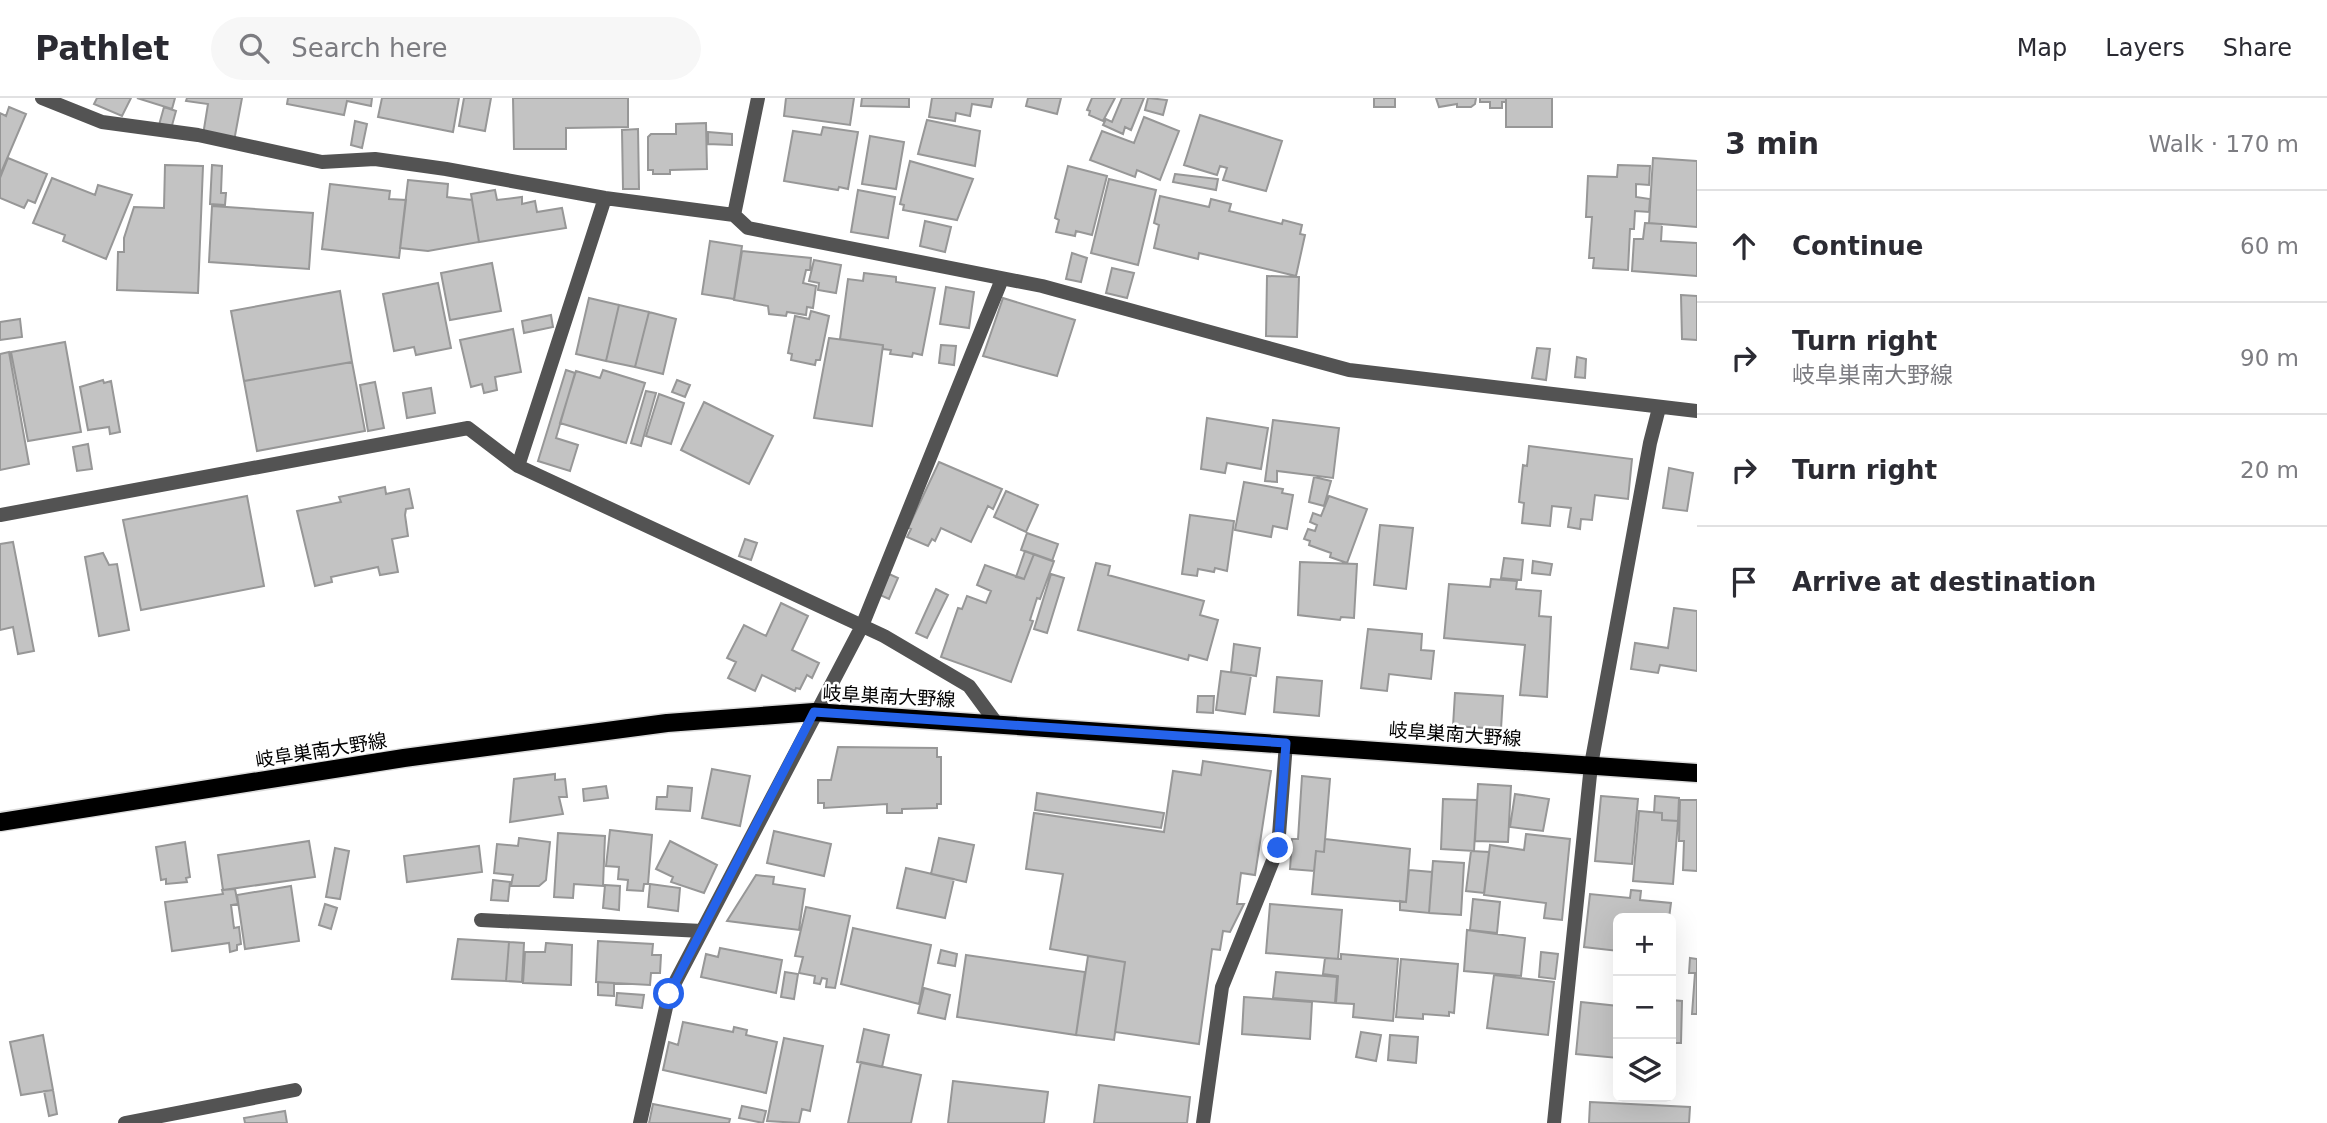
<!DOCTYPE html>
<meta charset="utf-8">
<style>
body{margin:0;font-family:"DejaVu Sans","Noto Sans JP",sans-serif;background:#f7f7f7;color:#2b2b33}
.controls{position:absolute;right:21px;bottom:21px;display:grid;overflow:hidden;border-radius:10px;box-shadow:0 7px 28px #0002}
.controls button{width:63px;height:63px;display:grid;place-items:center;padding:0;border:0;border-bottom:2px solid #e1e1e2;background:#fff;color:#2b2b33;font:35px sans-serif}
.stop{position:absolute;width:21px;height:21px;margin:-16px;border:5px solid #2563eb;border-radius:50%;background:#fff}
.stop.end{background:#2563eb;border-color:#fff;box-shadow:0 2px 7px #0008}
.list{margin:0;padding:0;list-style:none}
h2{display:flex;justify-content:space-between;align-items:center;height:91px;margin:0;padding:0 28px;font-size:30px}
h2 small{font-size:23px;font-weight:400;color:#7c7c81}
.list li{display:grid;grid-template-columns:46px 1fr auto;gap:21px;align-items:center;box-sizing:border-box;height:112px;padding:0 28px;border-top:2px solid #e1e1e2}
.list b{display:block;font-size:26px;white-space:nowrap}
.list p{margin:0;font-size:23px;white-space:nowrap;color:#7c7c81}
.list em{font-size:23px;font-style:normal;color:#7c7c81}
.icon{flex:none;width:38px;height:38px;fill:none;stroke:currentColor;stroke-width:2;stroke-linecap:round;stroke-linejoin:round}
.map{position:relative;flex:none;width:1697px;height:1025px;overflow:hidden}
header{display:flex;align-items:center;gap:42px;box-sizing:border-box;height:98px;padding:0 35px;background:#fff;border-bottom:2px solid #e1e1e2}
header strong{font-size:33px}
nav{display:flex;gap:38px;margin-inline-start:auto;font-size:24px}
.search{width:490px;height:63px;background:#f7f7f7;display:flex;align-items:center;gap:18px;box-sizing:border-box;padding:0 24px;border-radius:38px;color:#7c7c81;font-size:26px}
main{display:flex}
aside{flex:1;background:#fff}
.map>svg:first-child{display:block}
.building{fill:#c3c3c3;stroke:#979797;stroke-width:2}
.lines{fill:none;stroke-linecap:round;stroke-linejoin:round}
.primary-casing{stroke:#dbdbdb;stroke-width:21}
.minor{stroke:#535353;stroke-width:14}
.primary{stroke:#000;stroke-width:18}
.route{stroke:#2563eb;stroke-width:9}
.labels{text-anchor:middle;dominant-baseline:central;stroke-width:5;stroke-linejoin:round;paint-order:stroke}
.street-label{font-size:19px;fill:#000;stroke:#fff}
</style>
<header>
<strong>Pathlet</strong>
<div class="search"><svg class="icon" aria-label="search" viewBox="0 0 24 24"><circle cx="10" cy="10" r="6"/><path d="M15 15l6 6"/></svg>Search here</div>
<nav><a>Map</a><a>Layers</a><a>Share</a></nav>
</header>
<main>
<div class="map">
<svg width="1697" height="1025" viewBox="0 0 1697 1025">
<rect width="100%" height="100%" fill="#fff"/>
<path class="building" d="M97,0h34l-9,18 -28,-12z
M137,0h38l-3,11z
M187,0h55l-8,43 -31,-6 5,-31 -22,-3z
M288,0h84l-1,8 -24,-5 -3,14 -57,-11z
M382,0h77l-6,34 -75,-15z
M464,0h27l-6,33 -26,-5z
M513,0h115v29l-62,1v21h-52z
M786,0h68l-4,27 -66,-9z
M862,0h47v9l-48,-1z
M932,0h61l-2,9 -19,-3 -2,12 -14,-3 -1,8 -26,-4z
M1028,0h33l-4,16 -31,-8z
M1092,0h23l-12,23 -14,-6 1,-4 -3,-1z
M1122,0h22l-13,32 -6,-3 -2,7 -20,-9 3,-6 6,3z
M1148,0l19,2 -4,15 -18,-5z
M1374,0h21v9h-21z
M1436,0h40l-1,6 -4,3h-14v-3l-18,3z
M1480,0h26v4h-4v6h-12v-6h-10z
M1506,0h46v29h-46z
M9,9l17,7 -26,61v-62l6,3z
M164,9l12,4 -5,18 -12,-4z
M1200,17l82,26 -16,50 -43,-11 4,-12 -7,-2 -3,9 -33,-10z
M1144,19l35,14 -19,49 -23,-10 -2,7 -45,-17 12,-29 32,12z
M927,22l53,11 -5,35 -57,-12z
M355,23l12,3 -5,24 -11,-3z
M706,25l1,46 -37,1v4h-17v-4h-5v-33l3,-3h25v-10z
M823,29l35,5 -10,57 -9,-2 -1,3 -54,-9 9,-50 28,4z
M638,31l1,60h-16l-1,-59z
M708,34l24,2v11l-24,-1z
M870,38l34,6 -8,47 -34,-5z
M8,60l39,16 -12,29 -7,-3 -4,8 -24,-10v-20z
M1653,60l44,3v66l-48,-4z
M910,63l63,18 -16,41 -54,-10 1,-5 -4,-1z
M165,67l38,1 -5,127 -81,-3 1,-38h6v-14l10,-31 30,1z
M212,67l10,1 -1,27h5l-1,12 -15,-1z
M1618,67l32,1 -1,19 -13,-1v13l14,2 -1,13 -14,-1 -1,18h-4l-2,41 -35,-2 1,-10h-5l3,-41h-6l2,-41 29,1z
M1068,68l39,10 -15,59 -16,-4 -1,5 -19,-4 3,-12 -4,-2z
M1175,76l43,5 -2,11 -43,-8z
M52,80l43,17 3,-10 34,10 -26,64 -43,-18 2,-6 -32,-12z
M1109,81l47,11 -18,75 -47,-12z
M408,82l40,4 -1,13 25,3 7,42 -51,9 -28,-3z
M330,86l60,7 -1,8 17,1 -7,58 -77,-9z
M495,92l2,10 25,-3v7l13,-3 2,11 25,-4 4,20 -87,14 -8,-48z
M858,92l37,7 -7,41 -37,-6z
M1160,98l49,11 2,-8 20,5 -2,7 53,13 1,-4 19,5 -2,9 5,1 -9,41 -97,-23 -1,6 -44,-11 5,-23 -5,-2z
M212,108l101,7 -4,56 -100,-7z
M925,123l26,6 -6,25 -25,-6z
M1645,125l17,1 -1,17 36,2v33l-65,-5 2,-32h9z
M710,143l32,5 -8,53 -32,-5z
M742,153l69,7 -1,12h-4l-3,13 13,3 -3,22 -6,-1 -1,8 -19,-3 -1,4 -17,-2 -1,-8 -34,-6z
M1072,155l15,5 -6,24 -15,-3z
M814,162l27,5 -5,28 -18,-3 1,-7 -10,-2z
M492,165l9,48 -51,9 -9,-47z
M1112,170l22,5 -7,25 -21,-5z
M864,175l32,4v5l39,6 -13,67 -9,-2 -1,4 -22,-3 1,-4 -8,-1v-4l-43,-6 8,-60 15,2z
M1267,178l32,1 -2,60 -31,-1z
M438,185l13,65 -35,7 -2,-8 -20,4 -11,-57z
M946,189l28,5 -5,36 -29,-4z
M340,193l12,71 -108,19 -13,-70z
M1681,197l16,1v44l-15,-1z
M589,200l30,7 -13,56 -30,-7z
M1003,200l72,22 -18,56 -74,-20z
M619,207l30,7 -14,55 -29,-6z
M811,213l18,5 -9,44h-4l-1,5 -24,-5 1,-6 -4,-1 7,-37 14,3z
M649,214l27,7 -13,55 -28,-7z
M551,217l2,12 -29,6 -2,-12z
M20,221l2,18 -22,3v-18z
M513,231l8,43 -26,5 2,13 -13,3 -2,-9 -11,3 -11,-47z
M829,240l54,7 -11,81 -58,-8z
M65,244l16,90 -53,9 -17,-89z
M941,247l15,1 -2,19 -15,-2z
M1537,250l13,1 -4,31 -14,-2z
M9,254l20,112 -29,6v-116z
M1577,259l9,2 -1,19 -10,-1z
M352,264l13,69 -108,20 -13,-70z
M566,272l9,3 -19,65 22,7 -8,26 -32,-10z
M603,272l42,13 -19,60 -66,-20 16,-52 24,7z
M103,282l1,3 7,-2 9,51 -10,2 -1,-7 -21,3 -8,-43z
M677,282l13,5 -5,12 -13,-5z
M375,284l9,46 -16,3 -8,-46z
M431,290l4,25 -28,5 -4,-25z
M646,293l10,2 -15,53 -10,-3z
M659,296l25,9 -13,41 -25,-8z
M704,304l69,34 -24,48 -68,-34z
M1207,320l61,10 -7,41 -34,-6 -2,10 -24,-4z
M1273,322l66,8 -6,50 -56,-7v11l-12,-1z
M88,346l4,25 -15,2 -4,-24z
M1529,348l103,13 -4,40 -33,-4 -3,25 -11,-1 -1,10 -12,-2 3,-19 -19,-2 -2,20 -28,-3 2,-20 -5,-1 4,-37 4,1z
M939,364l63,27 -9,20 -5,-3 -17,36 -30,-14 -6,13 -3,-2 -4,7 -21,-9 4,-8 -3,-1z
M1669,370l24,5 -6,38 -24,-3z
M1314,379l17,4 -7,25 -15,-4z
M1244,384l39,7 -1,4 11,2 -6,34 -14,-3 -2,11 -36,-7z
M385,389l1,7 23,-5 4,19 -7,1 -1,6 3,21 -16,3 6,33 -18,3 -2,-8 -47,10 1,5 -17,4 -18,-75 44,-9 -2,-5z
M1006,393l32,14 -12,27 -32,-15z
M247,398l17,90 -123,24 -18,-90z
M1329,398l38,13 -20,54 -17,-6 1,-4 -22,-8 1,-4 -6,-2 4,-10 7,2 2,-6 -7,-3 3,-9 8,3z
M1190,417l44,6 -7,50 -12,-3 -1,4 -16,-3 -1,7 -15,-2z
M1380,427l33,3 -7,61 -32,-4z
M1027,435l31,11 -6,17 -31,-11z
M745,441l12,4 -6,17 -12,-4z
M13,444l21,109 -16,3 -5,-27 -13,3v-86z
M1025,453l9,3 -10,25 -8,-2z
M103,455l6,12 8,-1 12,66 -30,6 -14,-79z
M1034,456l20,7 -14,38 -3,-1 -7,22 3,1 -22,61 -70,-25 17,-49 4,1 5,-13 19,7 5,-12 -14,-6 8,-20 39,14z
M1504,460l19,2 -2,20 -20,-2z
M1533,463l19,3 -2,11 -18,-2z
M1300,464l57,2 -3,54 -13,-1 -1,3 -42,-5z
M1096,465l14,3 -2,9 96,26 -4,14 18,5 -11,40 -18,-5 -1,5 -110,-30z
M889,476l9,4 -9,21 -9,-4z
M1051,476l13,4 -17,55 -13,-4z
M1491,481l26,2 -1,8 25,2 -2,25 12,1 -4,80 -27,-2 5,-50 -81,-7 5,-54 41,3z
M936,491l12,6 -21,43 -11,-5z
M781,505l27,13 -16,34 27,13 -7,15 -5,-3 -7,14 -4,-1 -1,3 -33,-16 -7,16 -27,-13 8,-16 -9,-4 17,-33 22,11z
M1674,510l23,3v60l-37,-6 -2,8 -27,-4 4,-26 33,5z
M1368,531l54,5 -1,16 13,1 -3,28 -42,-5 -2,17 -26,-3z
M1234,546l26,4 -4,28 -25,-4z
M1221,573l30,4 -6,39 -29,-4z
M1277,579l45,4 -3,35 -45,-4z
M1455,595l48,3 -2,33 -48,-3z
M1198,598h16l-1,17 -16,-1z
M838,649l99,1v9h4v47h-4v4l-35,1v4h-15v-9l-63,4v-5h-6v-23h13z
M1203,663l68,10 -16,104 -14,-2 -4,31h7l-14,28 -7,-1 -3,19 -8,-1 -13,95 -84,-12 10,-70 -75,-13 13,-75 -37,-5 8,-56 130,19 9,-61 28,4z
M712,671l38,7 -10,50 -38,-8z
M555,676v6l10,-1 2,18h-8l4,17 -53,8 4,-43z
M1302,678l28,3 -6,73 -8,-1 -2,20 -24,-2 2,-30h6z
M1478,686l33,2 -3,56 -33,-1z
M606,688l2,12 -24,3 -1,-12z
M668,688l24,2 -2,23 -34,-2 1,-12h10z
M1037,695l127,20 -3,15 -126,-18z
M1515,696l34,5 -6,32 -33,-4z
M1601,698l37,3 -6,65 -37,-3z
M1655,698l24,2 -1,23 -16,-1v-7h-8z
M1443,701l34,1 -3,51 -33,-2z
M1680,702h17v71l-14,-1 1,-29h-5z
M1639,713l23,2v7l16,1 -5,63 -40,-3z
M610,732l42,5 -4,49h-4l-1,7 -16,-1 1,-10 -10,-1 1,-12 -13,-1z
M774,733l57,13 -7,32 -57,-13z
M558,735l47,3 -2,50 -29,-2 -1,14 -19,-1z
M1526,736l44,5 -8,81 -18,-2 2,-15 -62,-8 6,-50 34,5z
M519,740l31,4 -4,38 -7,6h-28l2,-11 -19,-2 3,-29 21,2z
M939,740l35,7 -8,37 -35,-8z
M1325,741l85,10 -4,53 -94,-8 4,-43 8,1z
M309,743l6,36 -92,13 -5,-35z
M670,743l47,24 -13,28 -33,-11 2,-5 -17,-8z
M185,744l5,35 -4,1 1,4 -21,2v-5l-5,1 -5,-33z
M479,748l3,26 -75,10 -3,-26z
M335,750l14,3 -9,48 -14,-2z
M1471,753l18,1 -5,41 -18,-2z
M1433,763l31,2 -3,52 -32,-2z
M906,770l48,11 -9,39 -48,-10z
M1409,772l23,2 -3,41 -29,-3v-9l6,1z
M756,777l18,2 -1,7 32,5 -6,41 -72,-9z
M493,782l17,2 -2,19 -17,-1z
M650,786l30,4 -2,23 -30,-4z
M605,787l15,1 -1,24 -16,-2z
M291,788l8,55 -54,8 -8,-54z
M235,791l3,15 -7,1 3,23 5,-1 2,17 -4,1v5l-7,2 -1,-9 -57,8 -7,-49 58,-8 -1,-4z
M1631,792l10,1 -1,9 31,3 -2,15h-51v33l-34,-4 6,-53 40,4z
M1473,801l27,3 -3,31 -27,-3z
M325,806l12,4 -6,21 -12,-4z
M1270,806l72,6 -4,49 -72,-6z
M806,809l44,9 -15,72 -9,-1 1,-8 -5,-1 -2,6 -6,-1 1,-7 -16,-3 4,-16 -8,-1z
M853,830l78,17 -12,59 -78,-20z
M1467,832l58,8 -4,38 -57,-5z
M458,841l51,3 -3,39 -54,-2z
M598,843l55,3 -1,11h9l-1,18h-9l-1,12 -54,-3z
M509,844l15,1 -2,39 -16,-1z
M546,845l26,2 -1,40 -48,-2 2,-31h20z
M720,850l62,12 -6,33 -75,-16 5,-23 12,3z
M941,852l16,4 -2,12 -17,-3z
M1541,854l17,2 -3,25 -16,-2z
M1341,856l57,5 -5,62 -40,-4 1,-13 -18,-1 2,-27 -15,-2 2,-16 16,1z
M966,857l119,17 -9,63 -119,-18z
M1088,858l37,6 -11,78 -38,-5z
M1690,860l7,1v55h-5l3,-41h-6z
M1401,861l57,5 -4,49 -5,-1v4l-26,-2v5l-27,-2z
M785,874l13,2 -4,25 -13,-2z
M1276,874l61,5 -2,26 -62,-5z
M1494,877l60,7 -6,53 -61,-7z
M598,884l16,1v13l-16,-1z
M924,890l26,7 -5,24 -27,-6z
M617,895l27,2 -2,13 -26,-3z
M1244,899l68,5 -2,37 -68,-5z
M1671,902l11,1 -1,42h-10z
M1581,904l37,4v52l-42,-4z
M683,924l50,10 1,-5 13,3 -1,5 31,7 -11,51 -103,-23 6,-28 9,3z
M864,931l25,6 -7,32 -25,-5z
M1361,934l20,3 -5,26 -20,-4z
M43,937l10,55 -32,5 -11,-53z
M1390,937l28,2 -2,26 -28,-3z
M784,940l39,8 -13,65 -8,-2 -3,14 -32,-2z
M861,964l60,13 -10,48h-63z
M953,983l95,11 -4,31h-96z
M1099,987l91,12 -3,26h-93z
M53,992l4,24 -8,2 -5,-25z
M1590,1004l100,5 -1,16h-100z
M653,1006l77,15 -1,4h-80z
M742,1008l24,5 -3,12 -24,-5z
M285,1013l2,12h-42l-1,-5z"/>
<g class="lines">
<defs>
<path id="primary" d="M0,724l404,-64 263,-35 147,-11 883,61"/>
</defs>
<use href="#primary" class="primary-casing"/>
<path class="minor" d="M42,0l60,24 96,13 124,27 53,-3 71,10 159,29 129,17 14,13 294,58 307,84 348,41
M734,117l24,-117
M518,368l87,-268
M0,417l468,-87 50,38 366,170 85,50 28,38
M481,822l221,11
M125,1025l170,-33
M640,1025l29,-129 193,-368 140,-347
M1203,1025l19,-136 56,-139 8,-105
M1554,1025l37,-358 59,-322 9,-35"/>
<use href="#primary" class="primary"/>
</g>
<g class="lines">
<path class="route" d="M669,896l145,-282 472,31 -8,105"/>
</g>
<g class="labels">
<g class="street-label">
<text transform="translate(889 598) rotate(3)">岐阜巣南大野線</text>
<text transform="translate(1455 636) rotate(4)">岐阜巣南大野線</text>
<text transform="translate(321 652) rotate(-9)">岐阜巣南大野線</text>
</g>
</g>
</svg>
<div class="controls">
<button>+</button>
<button>−</button>
<button><svg class="icon" aria-label="layers" viewBox="0 0 24 24"><path d="M12 4l9 5-9 5-9-5zM3 14l9 5 9-5"/></svg></button>
</div>
<div class="stop" style="left:669px;top:896px"></div>
<div class="stop end" style="left:1278px;top:750px"></div>
</div>
<aside>
<h2>3 min<small>Walk · 170 m</small></h2>
<ul class="list">
<li><svg class="icon" aria-label="ahead" viewBox="0 0 24 24"><path d="M12 20V5M6 11l6-6 6 6"/></svg><div><b>Continue</b></div><em>60 m</em></li>
<li><svg class="icon" aria-label="right" viewBox="0 0 24 24"><path d="M7 20v-9h11M14 6l5 5-5 5"/></svg><div><b>Turn right</b><p>岐阜巣南大野線</p></div><em>90 m</em></li>
<li><svg class="icon" aria-label="right" viewBox="0 0 24 24"><path d="M7 20v-9h11M14 6l5 5-5 5"/></svg><div><b>Turn right</b></div><em>20 m</em></li>
<li><svg class="icon" aria-label="arrive" viewBox="0 0 24 24"><path d="M6 21V4h12l-3 4 3 4H6"/></svg><div><b>Arrive at destination</b></div></li>
</ul>
</aside>
</main>
